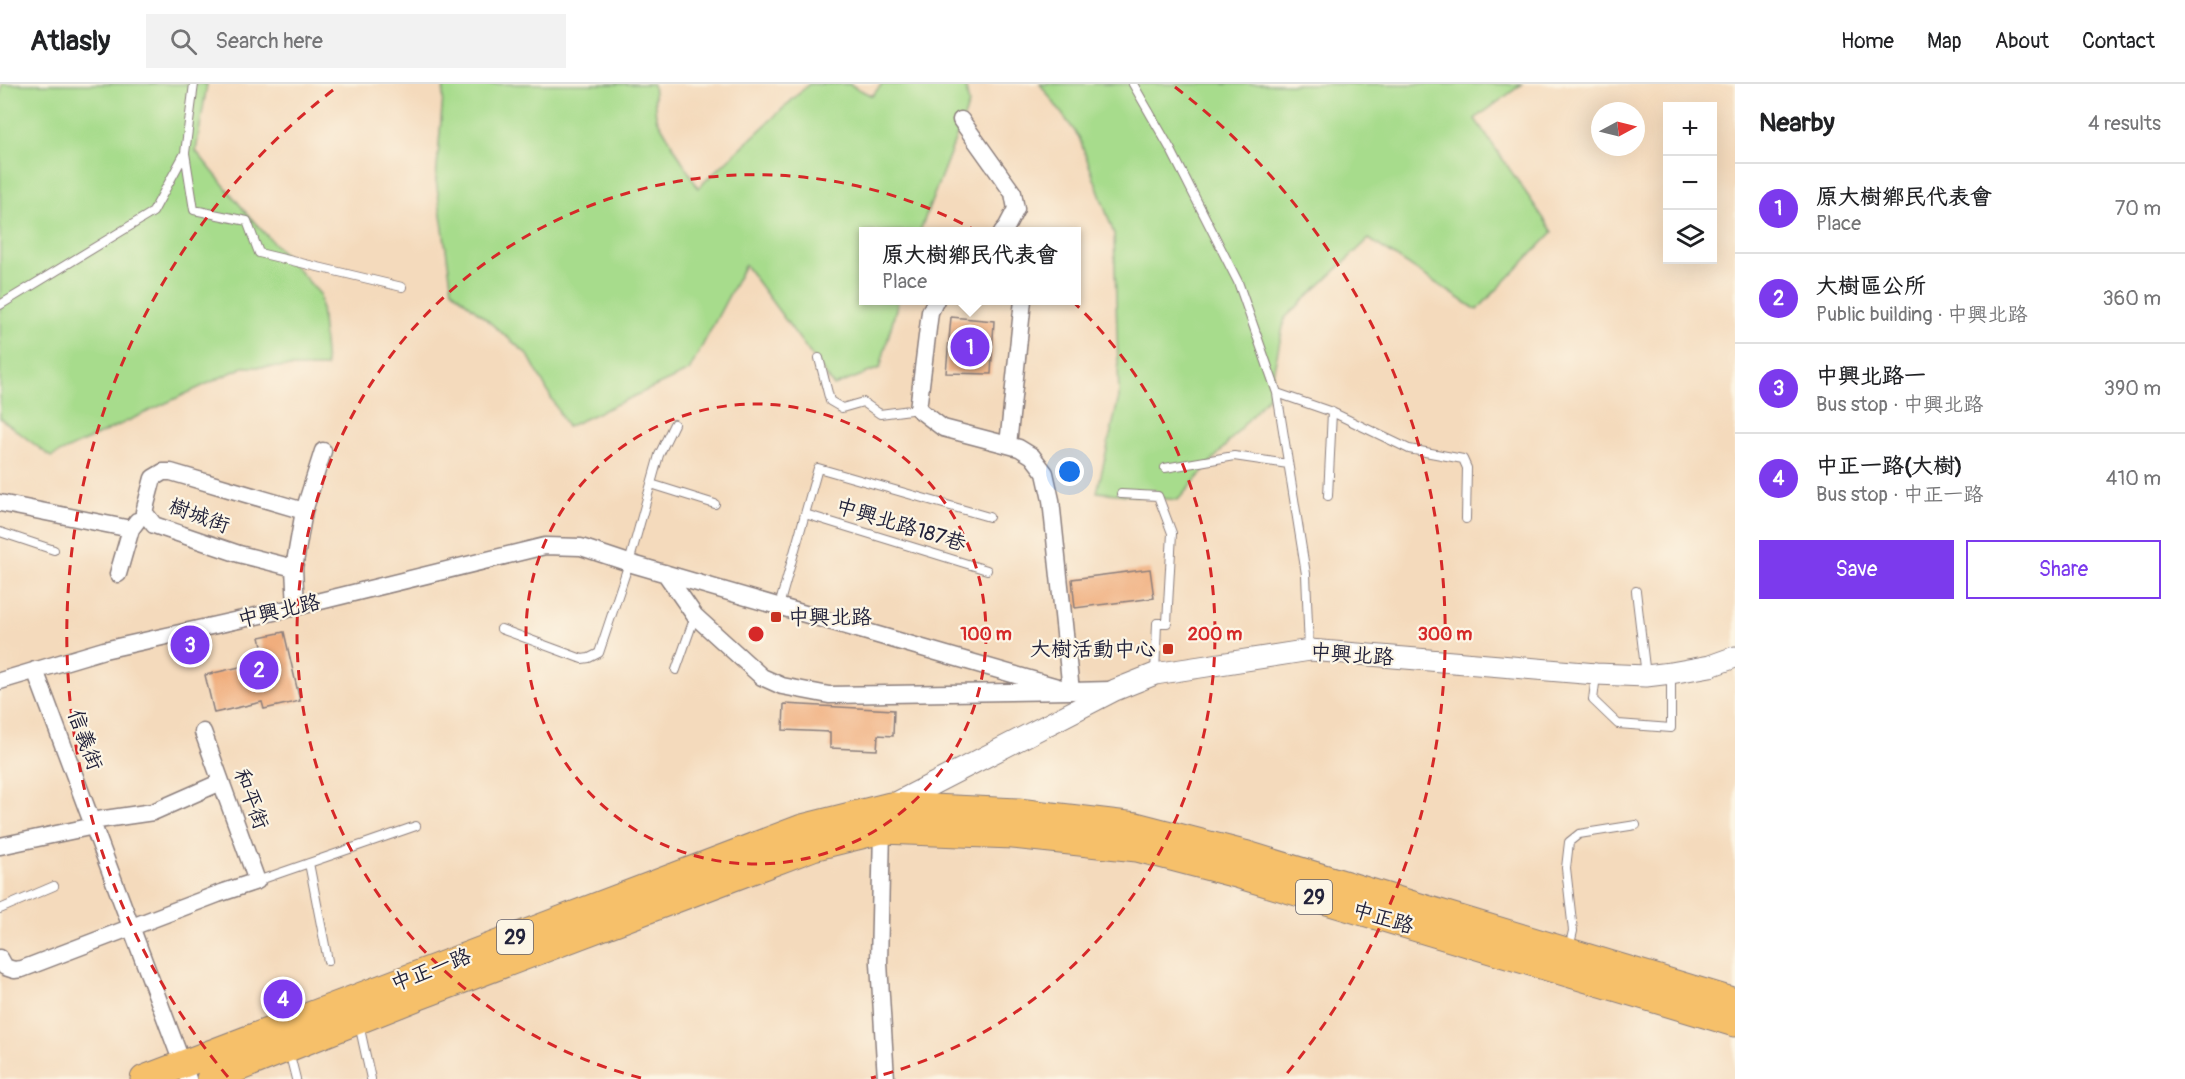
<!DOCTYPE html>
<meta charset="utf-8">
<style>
body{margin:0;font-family:Pangolin,"LXGW WenKai TC",sans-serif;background:#f2f2f2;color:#202124}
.controls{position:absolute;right:18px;top:18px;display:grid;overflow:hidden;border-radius:0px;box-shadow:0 6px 24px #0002}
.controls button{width:54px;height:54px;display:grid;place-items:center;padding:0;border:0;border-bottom:2px solid #e0e0e0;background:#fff;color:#202124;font:30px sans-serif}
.compass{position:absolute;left:1591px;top:18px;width:54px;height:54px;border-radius:50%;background:#fff;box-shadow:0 6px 24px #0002;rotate:83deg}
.you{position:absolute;left:1070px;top:388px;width:21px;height:21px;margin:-15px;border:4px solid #fff;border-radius:50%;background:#1a73e8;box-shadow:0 0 0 9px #1a73e833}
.badge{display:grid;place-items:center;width:39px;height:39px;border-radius:50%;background:#7c3aed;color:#fff;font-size:20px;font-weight:700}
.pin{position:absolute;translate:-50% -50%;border:3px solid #fff;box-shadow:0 2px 6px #0006}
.popup{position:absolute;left:859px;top:143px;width:222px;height:78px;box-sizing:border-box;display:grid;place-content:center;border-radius:0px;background:#fff;filter:drop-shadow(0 2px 4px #0005);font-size:20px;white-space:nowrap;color:#757577}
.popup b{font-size:22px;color:#202124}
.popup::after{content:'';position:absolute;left:50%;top:100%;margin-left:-12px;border:12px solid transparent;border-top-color:#fff}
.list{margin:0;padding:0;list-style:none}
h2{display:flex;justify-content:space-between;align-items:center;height:78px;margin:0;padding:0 24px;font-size:26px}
h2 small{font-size:20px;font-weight:400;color:#757577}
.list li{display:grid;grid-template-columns:39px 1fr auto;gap:18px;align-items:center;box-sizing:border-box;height:90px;padding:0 24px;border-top:2px solid #e0e0e0}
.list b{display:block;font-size:22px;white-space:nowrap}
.list p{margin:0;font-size:20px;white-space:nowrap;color:#757577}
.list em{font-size:20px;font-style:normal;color:#757577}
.actions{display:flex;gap:12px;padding:18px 24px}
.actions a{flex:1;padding:14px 0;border:2px solid #7c3aed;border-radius:0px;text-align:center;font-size:21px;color:#7c3aed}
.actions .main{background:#7c3aed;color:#fff}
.icon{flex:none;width:33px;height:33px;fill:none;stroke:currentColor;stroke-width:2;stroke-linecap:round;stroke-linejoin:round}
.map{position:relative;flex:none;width:1735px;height:995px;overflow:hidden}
header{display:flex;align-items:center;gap:36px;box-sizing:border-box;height:84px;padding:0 30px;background:#fff;border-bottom:2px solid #e0e0e0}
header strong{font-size:28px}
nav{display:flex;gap:33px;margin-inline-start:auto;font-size:21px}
.search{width:420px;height:54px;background:#f2f2f2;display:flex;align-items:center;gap:15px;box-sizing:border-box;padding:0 21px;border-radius:0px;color:#757577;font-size:22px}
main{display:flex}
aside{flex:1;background:#fff}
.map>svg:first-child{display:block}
.green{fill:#a7dc8c;stroke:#647f64;stroke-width:1.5}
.building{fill:#f0ad7d}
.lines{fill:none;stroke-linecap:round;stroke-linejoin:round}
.service-casing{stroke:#8b7e7c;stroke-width:10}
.minor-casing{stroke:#8b7e7c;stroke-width:19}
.tertiary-casing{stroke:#8b7e7c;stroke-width:23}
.primary-casing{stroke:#8b7e7c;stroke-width:29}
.service{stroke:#fff;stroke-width:8}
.minor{stroke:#fff;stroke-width:16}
.tertiary{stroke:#fff;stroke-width:21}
.primary{stroke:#f6c06b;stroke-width:27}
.ring{fill:none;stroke:#d62828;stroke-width:3;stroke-dasharray:10 8}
.poi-dot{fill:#c8321e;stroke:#fcf5e5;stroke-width:2}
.labels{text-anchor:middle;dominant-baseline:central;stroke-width:4.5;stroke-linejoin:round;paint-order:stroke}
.shield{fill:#fcf5e5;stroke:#63616e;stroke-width:1.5}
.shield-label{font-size:20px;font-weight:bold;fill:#22223b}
.street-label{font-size:21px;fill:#22223b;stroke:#fcf5e5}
.poi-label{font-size:21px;fill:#22223b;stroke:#fcf5e5;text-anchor:start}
.centre{fill:#d62828;stroke:#fcf5e5;stroke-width:3}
.ring-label{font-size:18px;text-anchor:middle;font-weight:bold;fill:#d62828;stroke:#fcf5e5;stroke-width:4.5;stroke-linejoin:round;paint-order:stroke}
</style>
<header>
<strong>Atlasly</strong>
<div class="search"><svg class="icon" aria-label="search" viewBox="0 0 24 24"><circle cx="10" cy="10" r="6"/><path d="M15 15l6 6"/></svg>Search here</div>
<nav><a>Home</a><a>Map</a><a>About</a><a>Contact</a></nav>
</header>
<main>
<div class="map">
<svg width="1735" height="995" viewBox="0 0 1735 995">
<rect width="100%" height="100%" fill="#fcf5e5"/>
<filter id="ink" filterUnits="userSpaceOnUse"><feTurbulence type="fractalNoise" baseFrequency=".0167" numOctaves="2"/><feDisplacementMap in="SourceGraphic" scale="12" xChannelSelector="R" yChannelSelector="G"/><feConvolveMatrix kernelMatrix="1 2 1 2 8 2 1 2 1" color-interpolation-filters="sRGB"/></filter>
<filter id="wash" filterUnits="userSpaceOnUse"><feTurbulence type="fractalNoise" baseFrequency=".008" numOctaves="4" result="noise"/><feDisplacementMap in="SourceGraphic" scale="24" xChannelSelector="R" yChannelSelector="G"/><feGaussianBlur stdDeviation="1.35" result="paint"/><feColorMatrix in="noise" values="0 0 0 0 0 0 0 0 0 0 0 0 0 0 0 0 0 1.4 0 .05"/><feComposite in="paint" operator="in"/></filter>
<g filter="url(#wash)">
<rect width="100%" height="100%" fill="#f4dabc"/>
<path class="green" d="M2,0h205l-11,67 53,65 71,78 6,73h-83l-192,90 -51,-39v-319z
M444,0h209l3,33 42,71 111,-104h40l23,12 10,-12h83l4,20 -49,127 -56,1v68l34,1 -18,67 -46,18 -89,-121 -56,106 -122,56 -39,-72 -76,-65 -16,-110z
M1040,0h482l-47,35 78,113 -76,78 -108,-71 -84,79 -17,79 -90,103 -81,-8 22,-95 -5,-163 -35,-97z"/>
<g id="blocks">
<path class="building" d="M951,233l43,4 -3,53 -45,-1z
M1150,485l4,29 -79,10 -3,-29z
M284,548l16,69 -36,8 -2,-7 -48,11 -9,-38 39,-9 -2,-6 22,-5 -4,-18z
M784,620l110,6 -1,26 -15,-1 -1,15 -47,-2v-16l-47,-2z"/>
</g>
</g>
<g filter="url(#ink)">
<use href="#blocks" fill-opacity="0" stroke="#8b7e7c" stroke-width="1.5"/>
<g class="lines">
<defs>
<path id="service" d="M1133,0l38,66 67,132 39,111 29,181 3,76
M185,69l9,57 53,11 12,32 143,34
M0,221l153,-93 32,-59 9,-69
M819,274l11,43 12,7 21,-6 17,12 38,-5
M1277,309l55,19 77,37 54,10 4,9 -1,51
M1165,384l69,-12 54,8
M651,400l64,20
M1121,410l37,2 14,37 -5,90h-10l-2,51
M1328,412l4,-84
M805,430l182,56
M0,448l54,18
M1636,507l10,85
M779,522l39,-138 171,49
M501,545l81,30 7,-1 10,-5 30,-90 30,-108 15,-31
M676,586l19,-54
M1596,591l-3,25 25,24 53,4v-53
M309,779l19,98
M257,797l159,-55
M0,825l54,-23
M1569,864l4,-17 -7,-63 3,-26 10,-8 57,-9
M359,940l12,55
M289,967l7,28"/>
<path id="minor" d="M961,36l52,73 3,16 -9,17 -5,6
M1008,361l15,-145
M0,419l131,26
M294,484l-55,-14 -85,-29 -10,-13 9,-34 10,-6h8l133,39
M665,489l30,43 67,61 20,9 47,9 242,-4 -20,-191 -6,-27 -13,-17 -13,-8 -11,-3 -65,-17 -25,-19 12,-97 6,-12
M118,490l13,-45 6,-8
M296,523l-2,-39 10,-57 19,-60
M35,586l153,409
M0,597l104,-31 192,-43 249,-61 36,1 48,16 442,128 40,-1
M91,737l62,-9 68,-30
M882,746l-3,133 7,116
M0,762l94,-20
M0,874l5,9 9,3 8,-1 196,-75 39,-13 -54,-149"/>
<path id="tertiary" d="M890,722l225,-116 40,-16 155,-24 286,24 50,2 25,-3 39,-7 25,-9"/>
<path id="primary" d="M144,995l658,-251 88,-22 128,6 118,14 108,28 491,148
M210,995l209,-83 394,-149 69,-17 131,5 124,13 103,27 495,148"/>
</defs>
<use href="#service" class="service-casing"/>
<use href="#minor" class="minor-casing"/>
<use href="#tertiary" class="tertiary-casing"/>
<use href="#primary" class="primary-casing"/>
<use href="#service" class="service"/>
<use href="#minor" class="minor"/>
<use href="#tertiary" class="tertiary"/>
<use href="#primary" class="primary"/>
</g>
</g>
<g class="ring">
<circle cx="756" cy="550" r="230"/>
<path d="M641 994A459 459 0 1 1 871 994"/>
<path d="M228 993A689 689 0 0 1 337 3M1175 3A689 689 0 0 1 1284 993"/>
</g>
<g class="poi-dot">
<rect x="770" y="527" width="12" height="12" rx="3"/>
<rect x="1162" y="559" width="12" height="12" rx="3"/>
</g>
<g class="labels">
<g class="shield">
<rect x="1296" y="796" width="36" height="34" rx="4.5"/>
<rect x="497" y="836" width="36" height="34" rx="4.5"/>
</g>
<g class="shield-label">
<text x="1314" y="813">29</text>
<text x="515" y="853">29</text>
</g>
<g class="street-label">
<text transform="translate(199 432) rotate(20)">樹城街</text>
<text transform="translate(901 441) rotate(17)">中興北路187巷</text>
<text transform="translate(279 527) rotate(-13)">中興北路</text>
<text transform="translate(1352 571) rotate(4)">中興北路</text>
<text transform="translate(85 656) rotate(70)">信義街</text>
<text transform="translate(251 715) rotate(70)">和平街</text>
<text transform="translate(1383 834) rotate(17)">中正路</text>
<text transform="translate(431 886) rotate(-21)">中正一路</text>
</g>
<g class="poi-label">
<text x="788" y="533">中興北路</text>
<text x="1156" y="565" text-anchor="end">大樹活動中心</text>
</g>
</g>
<circle cx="756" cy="550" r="9" class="centre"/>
<g class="ring-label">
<text x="986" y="556">100 m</text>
<text x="1215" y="556">200 m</text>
<text x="1445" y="556">300 m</text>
</g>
</svg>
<div class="controls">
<button>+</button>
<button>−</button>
<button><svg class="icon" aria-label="layers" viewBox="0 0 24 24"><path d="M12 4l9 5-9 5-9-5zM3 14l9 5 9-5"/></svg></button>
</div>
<svg class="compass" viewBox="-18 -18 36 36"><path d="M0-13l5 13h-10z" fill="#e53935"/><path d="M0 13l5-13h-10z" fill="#757577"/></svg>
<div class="you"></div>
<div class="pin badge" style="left:970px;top:263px">1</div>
<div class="popup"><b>原大樹鄉民代表會</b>Place</div>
<div class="pin badge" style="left:259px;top:586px">2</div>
<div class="pin badge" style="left:190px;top:561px">3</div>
<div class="pin badge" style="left:283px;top:915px">4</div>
</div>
<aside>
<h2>Nearby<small>4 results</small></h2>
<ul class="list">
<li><span class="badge">1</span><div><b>原大樹鄉民代表會</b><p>Place</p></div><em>70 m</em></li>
<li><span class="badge">2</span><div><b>大樹區公所</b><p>Public building · 中興北路</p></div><em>360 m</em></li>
<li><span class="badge">3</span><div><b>中興北路一</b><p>Bus stop · 中興北路</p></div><em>390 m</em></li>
<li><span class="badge">4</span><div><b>中正一路(大樹)</b><p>Bus stop · 中正一路</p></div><em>410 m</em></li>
</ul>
<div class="actions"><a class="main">Save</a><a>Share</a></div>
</aside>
</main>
